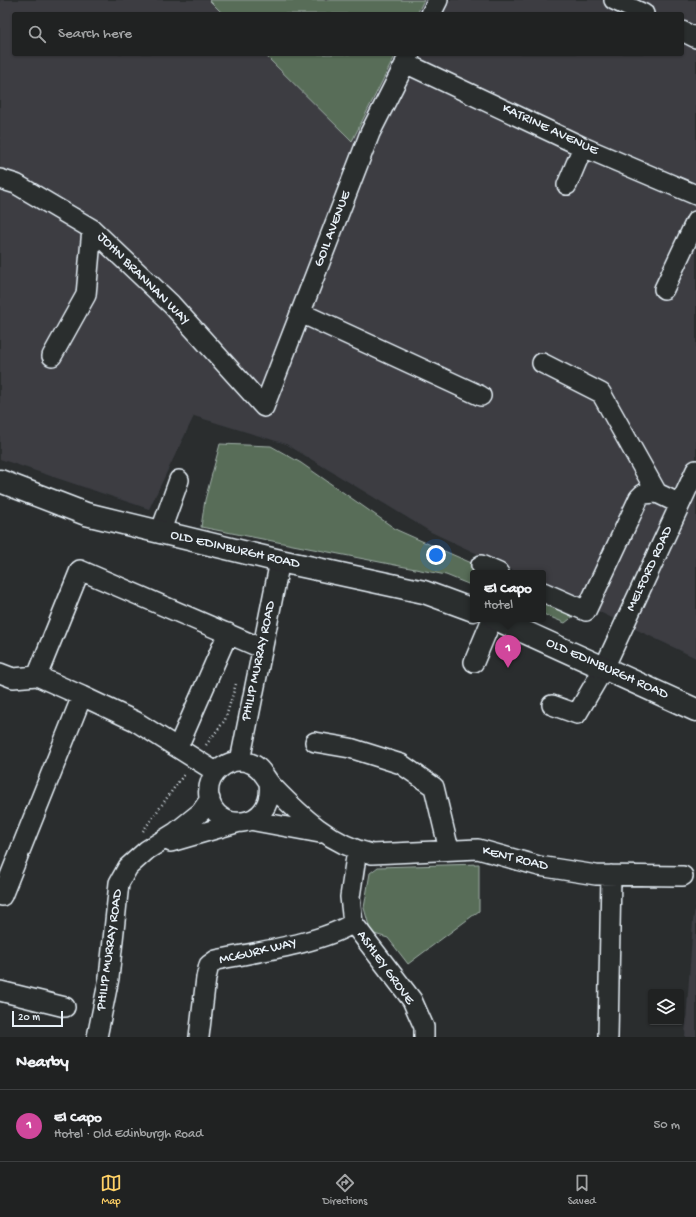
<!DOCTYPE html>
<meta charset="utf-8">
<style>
body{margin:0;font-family:"Gochi Hand",sans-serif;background:#282a2a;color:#f1f3f6}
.controls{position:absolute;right:12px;bottom:12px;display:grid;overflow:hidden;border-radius:4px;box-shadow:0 1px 3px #0004}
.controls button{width:36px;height:36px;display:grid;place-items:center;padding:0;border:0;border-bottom:1px solid #3d3f40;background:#202222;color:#f1f3f6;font:20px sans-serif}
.scale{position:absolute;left:12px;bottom:10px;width:51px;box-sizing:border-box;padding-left:4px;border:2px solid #e8f1f8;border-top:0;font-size:11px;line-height:14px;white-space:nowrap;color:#e8f1f8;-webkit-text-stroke:3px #2a2d2e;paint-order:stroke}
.you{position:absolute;left:436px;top:555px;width:14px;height:14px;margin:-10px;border:3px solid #fff;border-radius:50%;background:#1a73e8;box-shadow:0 0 0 6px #1a73e833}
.badge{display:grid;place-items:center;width:26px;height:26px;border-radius:50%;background:#ffd166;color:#fff;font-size:13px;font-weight:700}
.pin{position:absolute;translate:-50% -33px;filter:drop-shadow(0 1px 2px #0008)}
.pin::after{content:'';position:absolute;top:21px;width:14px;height:12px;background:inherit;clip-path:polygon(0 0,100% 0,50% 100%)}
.popup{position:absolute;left:470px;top:570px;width:76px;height:52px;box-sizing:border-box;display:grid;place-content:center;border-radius:4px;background:#202222;filter:drop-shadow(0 1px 3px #0005);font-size:13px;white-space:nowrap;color:#a2a4a5}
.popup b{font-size:15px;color:#f1f3f6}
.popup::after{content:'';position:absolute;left:50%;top:100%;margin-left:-8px;border:8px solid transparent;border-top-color:#202222}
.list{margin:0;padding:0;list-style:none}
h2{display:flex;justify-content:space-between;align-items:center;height:52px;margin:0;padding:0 16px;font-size:17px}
h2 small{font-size:13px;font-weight:400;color:#a2a4a5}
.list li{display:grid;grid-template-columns:26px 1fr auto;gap:12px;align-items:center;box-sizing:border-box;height:72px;padding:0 16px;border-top:1px solid #3d3f40}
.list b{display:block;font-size:15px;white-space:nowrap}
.list p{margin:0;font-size:13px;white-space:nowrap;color:#a2a4a5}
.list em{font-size:13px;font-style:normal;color:#a2a4a5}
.icon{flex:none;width:22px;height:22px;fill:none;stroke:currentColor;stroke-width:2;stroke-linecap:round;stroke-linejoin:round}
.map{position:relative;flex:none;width:696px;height:1037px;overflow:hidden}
.search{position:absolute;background:#202222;box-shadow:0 1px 3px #0004;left:12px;right:12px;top:12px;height:44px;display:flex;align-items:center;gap:10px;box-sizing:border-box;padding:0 14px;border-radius:4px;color:#a2a4a5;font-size:15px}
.sheet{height:124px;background:#202222}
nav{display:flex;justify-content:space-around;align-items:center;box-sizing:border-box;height:56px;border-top:1px solid #3d3f40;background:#202222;font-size:11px;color:#a2a4a5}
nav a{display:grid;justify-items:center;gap:2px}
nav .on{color:#ffd166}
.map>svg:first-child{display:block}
.built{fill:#3c3d43;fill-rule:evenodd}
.green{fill:#586d58;stroke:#a0afa8}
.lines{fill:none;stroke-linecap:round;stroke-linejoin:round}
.minor-casing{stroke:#e8f1f8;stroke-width:22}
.major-casing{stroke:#e8f1f8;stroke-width:25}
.path{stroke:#e8f1f8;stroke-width:2.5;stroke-dasharray:1 3;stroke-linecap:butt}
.minor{stroke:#2a2d2e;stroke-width:19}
.major{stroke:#2a2d2e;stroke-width:22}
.labels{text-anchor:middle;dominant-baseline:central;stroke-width:3;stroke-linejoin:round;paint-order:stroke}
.street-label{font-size:14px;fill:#e8f1f8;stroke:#2a2d2e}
</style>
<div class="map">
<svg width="696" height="1037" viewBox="0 0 696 1037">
<rect width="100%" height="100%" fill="#2a2d2e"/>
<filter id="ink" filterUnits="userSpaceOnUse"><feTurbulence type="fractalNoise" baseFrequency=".025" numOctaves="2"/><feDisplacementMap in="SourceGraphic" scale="8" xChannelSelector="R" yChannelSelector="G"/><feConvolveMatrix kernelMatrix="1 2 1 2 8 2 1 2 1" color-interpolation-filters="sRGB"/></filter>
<g filter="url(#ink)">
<path class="built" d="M0,0h696v658l-153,-73v-12h-25l-87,-41 -145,-88 -92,-28 -45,93 -149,-50zM14,14h668v40h-668z
M696,901v136h-11l8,-116z"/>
<path class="green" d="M209,0h215l-7,14h-194z
M264,54h132l-44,87z
M220,444l51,2 30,17 96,67 97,43h-21v13l-27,-11 -245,-48 4,-27z
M543,595l37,16 -15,12 -22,-9z
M479,864v47l-71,53 -20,-26 -17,-5 -7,-25 6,-35 8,-6z"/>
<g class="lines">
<defs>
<path id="minor" d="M614,0l30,14
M431,14l7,-14
M682,31l14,7
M405,63l178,84 113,48
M0,179l16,5 76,45 79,75 93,103 106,-274 40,-79
M567,185l16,-38
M664,289l32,-68
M301,313l180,83
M52,356l34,-61 6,-66
M542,363l59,30 56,100 23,11
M160,533l19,-53
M481,565l18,8
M543,592l43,19 53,-113 4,-4 14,-1
M474,662l18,-43
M0,673l13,5 24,-2 45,20 53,25 81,51
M37,676l43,-106 181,78
M552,705l25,9 27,-46 92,-198
M315,742l35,6 51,16 33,23 15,63
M178,747l50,-114
M240,761l40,-200
M269,783c6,47 -54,52 -60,14 -4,-23 20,-42 41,-34 12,4 15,16 23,24 28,29 58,58 99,67l106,-5 61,17 57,9 87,1
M250,820l70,13
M171,842l69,-20
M357,850l-7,47 3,26 59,77 12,27v10
M2,896l80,-200
M0,991l65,16
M97,1037l12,-59 10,-95 9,-16 19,-17 29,-18 25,-20 9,-13
M199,1037l7,-59 3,-13 7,-5c39,-8 104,-16 137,-37
M608,1037l3,-162"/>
<path id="major" d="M0,481l86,33 194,47 144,31 49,18
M496,619l200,91"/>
</defs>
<use href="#minor" class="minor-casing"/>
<use href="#major" class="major-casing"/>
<path class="path" d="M206,745l19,-25 11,-36
M143,831l42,-58"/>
<use href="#minor" class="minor"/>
<use href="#major" class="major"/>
</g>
</g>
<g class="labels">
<g class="street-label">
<text transform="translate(550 130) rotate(25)">KATRINE AVENUE</text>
<text transform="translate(333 229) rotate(-69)">GOIL AVENUE</text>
<text transform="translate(143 279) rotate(45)">JOHN BRANNAN WAY</text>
<text transform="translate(235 550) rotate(13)">OLD EDINBURGH ROAD</text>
<text transform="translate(650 569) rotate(-65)">MELFORD ROAD</text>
<text transform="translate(259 661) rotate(-78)">PHILIP MURRAY ROAD</text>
<text transform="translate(607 669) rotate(24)">OLD EDINBURGH ROAD</text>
<text transform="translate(515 859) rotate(14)">KENT ROAD</text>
<text transform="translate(110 950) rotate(-82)">PHILIP MURRAY ROAD</text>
<text transform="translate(258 952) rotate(-13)">MCGURK WAY</text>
<text transform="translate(385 968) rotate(54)">ASHLEY GROVE</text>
</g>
</g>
</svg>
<div class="controls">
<button><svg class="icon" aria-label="layers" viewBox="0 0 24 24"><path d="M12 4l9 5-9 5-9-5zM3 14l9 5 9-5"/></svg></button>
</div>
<div class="scale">20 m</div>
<div class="you"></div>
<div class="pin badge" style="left:508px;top:668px;background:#d1479c">1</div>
<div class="popup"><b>El Capo</b>Hotel</div>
<div class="search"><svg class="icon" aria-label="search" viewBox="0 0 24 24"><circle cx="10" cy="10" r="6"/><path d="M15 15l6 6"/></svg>Search here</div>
</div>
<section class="sheet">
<h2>Nearby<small></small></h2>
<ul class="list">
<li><span class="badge" style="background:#d1479c">1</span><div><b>El Capo</b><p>Hotel · Old Edinburgh Road</p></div><em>50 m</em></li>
</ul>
</section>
<nav>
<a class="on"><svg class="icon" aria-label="map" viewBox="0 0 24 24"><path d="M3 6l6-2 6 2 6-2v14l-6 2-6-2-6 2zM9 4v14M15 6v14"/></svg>Map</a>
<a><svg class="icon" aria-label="directions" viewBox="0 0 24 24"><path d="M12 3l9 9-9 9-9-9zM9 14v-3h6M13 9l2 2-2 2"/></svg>Directions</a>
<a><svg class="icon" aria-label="saved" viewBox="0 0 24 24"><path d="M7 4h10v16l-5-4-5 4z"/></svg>Saved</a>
</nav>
